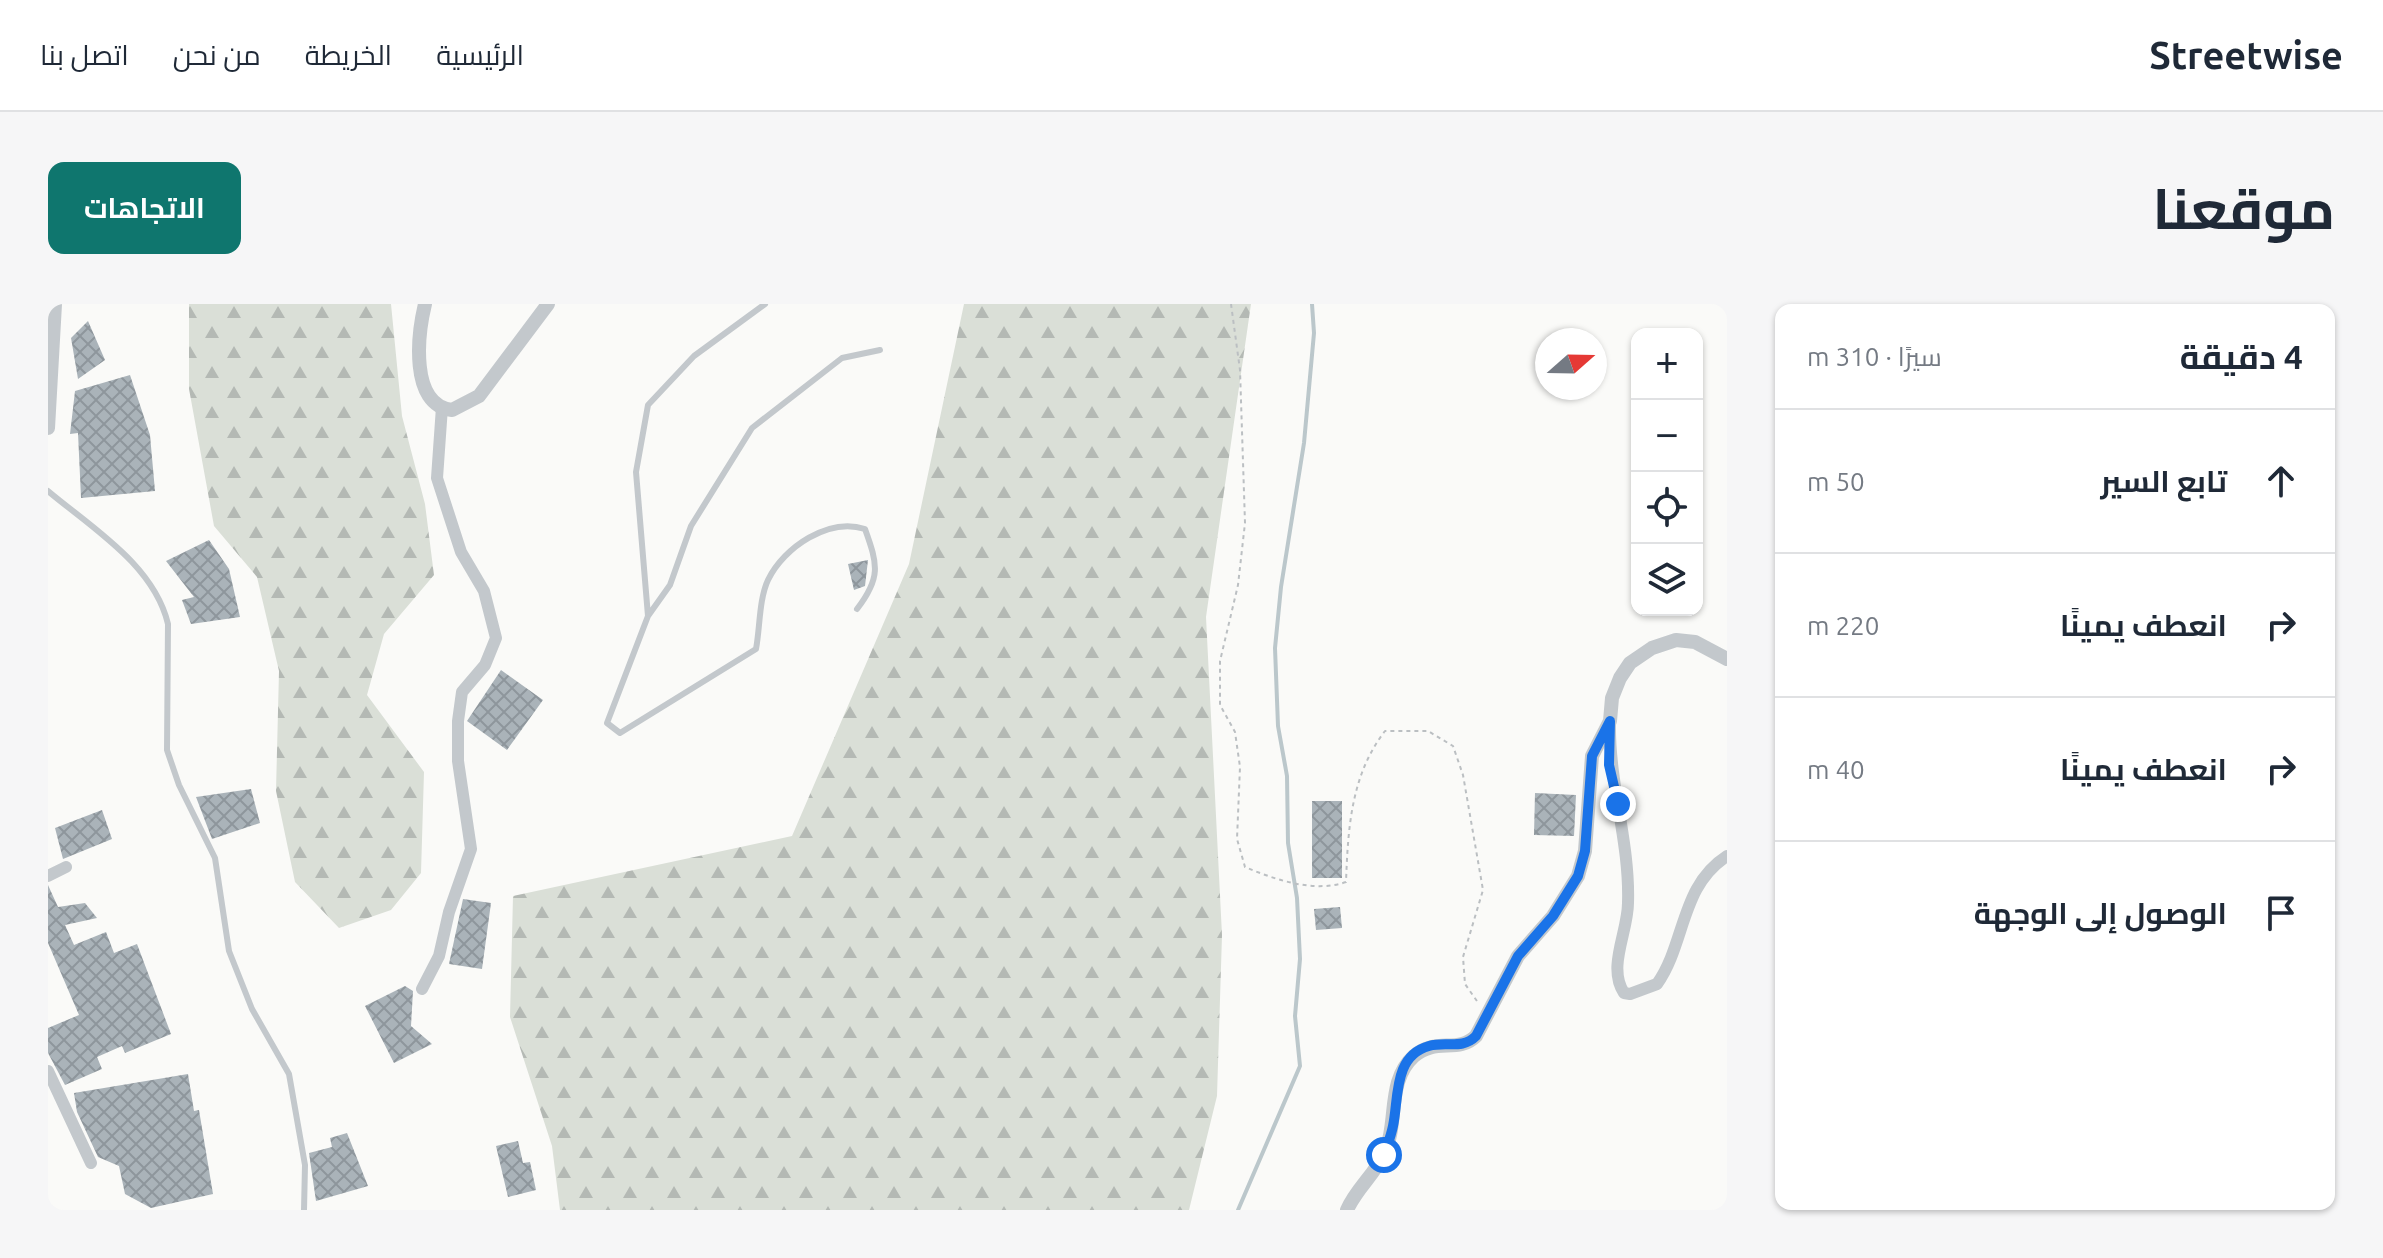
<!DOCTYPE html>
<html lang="ar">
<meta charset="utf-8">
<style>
body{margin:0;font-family:Ubuntu,Cairo,sans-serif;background:#f6f6f7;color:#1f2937;direction:rtl}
.controls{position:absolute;right:24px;top:24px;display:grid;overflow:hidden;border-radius:16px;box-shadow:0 2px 6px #0004}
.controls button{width:72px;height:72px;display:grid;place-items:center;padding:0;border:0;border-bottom:2px solid #e0e1e3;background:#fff;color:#1f2937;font:40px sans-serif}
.compass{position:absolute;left:1487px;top:24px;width:72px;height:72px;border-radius:50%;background:#fff;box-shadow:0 2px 6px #0004;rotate:70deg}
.stop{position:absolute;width:24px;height:24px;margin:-18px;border:6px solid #1a73e8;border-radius:50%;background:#fff}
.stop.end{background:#1a73e8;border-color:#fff;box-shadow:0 2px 8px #0008}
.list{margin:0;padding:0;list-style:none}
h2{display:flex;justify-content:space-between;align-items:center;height:104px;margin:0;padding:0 32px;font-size:34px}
h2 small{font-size:26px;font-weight:400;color:#747a83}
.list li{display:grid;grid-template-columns:52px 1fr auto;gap:24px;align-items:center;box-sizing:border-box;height:144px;padding:0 32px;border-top:2px solid #e0e1e3}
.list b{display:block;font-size:30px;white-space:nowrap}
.list em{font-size:26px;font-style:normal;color:#747a83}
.icon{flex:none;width:44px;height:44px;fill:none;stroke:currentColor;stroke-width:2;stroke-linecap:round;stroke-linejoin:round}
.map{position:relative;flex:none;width:1679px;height:906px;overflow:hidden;direction:ltr;border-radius:16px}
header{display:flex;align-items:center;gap:48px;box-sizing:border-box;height:112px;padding:0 40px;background:#fff;border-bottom:2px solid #e0e1e3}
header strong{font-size:38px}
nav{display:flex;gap:44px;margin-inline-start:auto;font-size:28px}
.intro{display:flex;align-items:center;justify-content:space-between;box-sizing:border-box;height:192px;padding:0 48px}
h1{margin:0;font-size:56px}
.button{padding:20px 36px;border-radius:16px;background:#0f766e;color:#fff;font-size:28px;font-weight:700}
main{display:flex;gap:48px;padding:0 48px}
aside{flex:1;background:#fff;border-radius:16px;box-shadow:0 2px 6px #0004}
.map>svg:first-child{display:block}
.forest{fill:url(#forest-firs)}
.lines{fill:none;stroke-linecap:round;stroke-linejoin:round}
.stream{stroke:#bbc7cb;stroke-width:4}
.building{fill:url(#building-cross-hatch)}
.path{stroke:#bbbfc2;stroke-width:2;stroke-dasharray:4 4;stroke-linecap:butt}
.service{stroke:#c3c8cc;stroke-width:6}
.minor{stroke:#c3c8cc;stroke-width:12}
.tertiary{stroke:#c3c8cc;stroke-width:14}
.route{stroke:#1a73e8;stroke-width:10}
</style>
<header>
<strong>Streetwise</strong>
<nav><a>الرئيسية</a><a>الخريطة</a><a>من نحن</a><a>اتصل بنا</a></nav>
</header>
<div class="intro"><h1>موقعنا</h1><a class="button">الاتجاهات</a></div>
<main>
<aside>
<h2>4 دقيقة<small>سيرًا · 310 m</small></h2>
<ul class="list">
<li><svg class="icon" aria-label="ahead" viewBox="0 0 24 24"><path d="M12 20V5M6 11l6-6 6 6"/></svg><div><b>تابع السير</b></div><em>50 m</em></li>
<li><svg class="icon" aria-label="right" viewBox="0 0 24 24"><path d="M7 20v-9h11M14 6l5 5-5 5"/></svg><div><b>انعطف يمينًا</b></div><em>220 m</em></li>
<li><svg class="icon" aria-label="right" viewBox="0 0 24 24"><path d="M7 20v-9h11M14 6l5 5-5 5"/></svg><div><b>انعطف يمينًا</b></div><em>40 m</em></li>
<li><svg class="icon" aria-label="arrive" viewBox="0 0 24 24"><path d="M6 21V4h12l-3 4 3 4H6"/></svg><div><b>الوصول إلى الوجهة</b></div></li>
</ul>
</aside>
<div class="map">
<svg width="1679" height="906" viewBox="0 0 1679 906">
<defs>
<pattern id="forest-firs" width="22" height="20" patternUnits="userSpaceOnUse" patternTransform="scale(2)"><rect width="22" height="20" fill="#dadfd7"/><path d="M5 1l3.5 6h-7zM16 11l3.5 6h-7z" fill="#b4b9b4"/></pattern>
<pattern id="building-cross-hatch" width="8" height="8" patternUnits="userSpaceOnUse" patternTransform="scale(2)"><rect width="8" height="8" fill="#aab3b9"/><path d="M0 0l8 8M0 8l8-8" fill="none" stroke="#8e969c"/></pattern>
</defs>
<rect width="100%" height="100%" fill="#fafaf8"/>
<path class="forest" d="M141,0h202l11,112 23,88 9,71 -50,59 -17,61 57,77 -3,101 -30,37 -52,18 -44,-46 -19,-91 3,-120 -22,-94 -43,-51 -25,-137z
M916,0h287l-45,313 16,318 -5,161 -28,114h-629l-8,-64 -42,-129 3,-121 279,-60 117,-272z"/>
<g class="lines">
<path class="stream" d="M1190,906l62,-144 -5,-50 5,-57 -3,-61 -9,-55 -1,-67 -9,-50 -3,-78 6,-61 23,-144 10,-110 -2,-29"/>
</g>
<path class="building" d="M40,17l17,39 -27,19 -7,-41z
M82,71l20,60 5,56 -74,7 -3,-65 -8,1 5,-43z
M161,236l20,29 11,48 -49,7 -9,-24 12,-3 -28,-36z
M820,256l-3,26 -11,4 -6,-26z
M453,366l42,30 -36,50 -40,-29z
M203,485l9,34 -48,16 -16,-42z
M1487,489l41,2 -2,41 -40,-1z
M1264,497h30v77h-30z
M54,506l10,29 -49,20 -8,-31z
M0,581l10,22 27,-4 12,15 -32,7 9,20 32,-13 8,21 23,-9 34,90 -46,19 -3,-7 -25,11 5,12 -37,16 -17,-32v-25l31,-13 -31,-72z
M415,595l28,4 -9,66 -33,-5z
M1292,603l2,21 -26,2 -2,-21z
M357,682l8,5 -2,35 21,18 -38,19 -29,-57z
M140,770l6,37 5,-1 14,84 -62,14 -26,-14 -6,-28 -21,-9 -21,-45 -3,-19z
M299,829l21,53 -52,15 -7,-48 23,-6 -2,-9z
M470,837l5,22 7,-1 6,28 -28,7 -12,-51z"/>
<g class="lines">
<path class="path" d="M1183,0l9,66 5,153 -7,62 -18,76v44l15,27 5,35 -3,72 8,28c31,13 69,26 101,15 2,-54 5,-107 39,-151h43l25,15 10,29 20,115 -20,67 2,27 14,20"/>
<path class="service" d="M717,0l-71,52 -46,49 -12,67 12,144 -41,107 13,10 136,-84c4,-21 3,-50 12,-69 16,-33 61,-63 97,-51 13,36 16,49 -8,80
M0,187c44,37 106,74 120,133l-1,126 12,35 36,73 14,93 23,58 37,65 16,91 -1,45
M600,312l22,-31 21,-59 61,-98 90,-70 38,-8"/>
<path class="minor" d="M1562,420c-1,61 20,118 18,179 0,29 -21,64 -4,90l6,1 27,-10c29,-41 23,-98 70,-128
M0,572l18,-9
M374,685l17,-33 10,-44 22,-63 -13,-88v-40l4,-29 23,-27 11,-27 -12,-47 -23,-39 -24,-74 5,-71
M0,767l43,92"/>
<path class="tertiary" d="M377,0c-7,29 -16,101 27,106l27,-14 69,-92
M0,124l7,-124
M1299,906c9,-21 28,-36 37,-56 15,-31 2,-73 30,-98 22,-19 44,-2 62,-20l42,-80 35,-40 25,-40 7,-25 7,-95 18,-35 2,-23 8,-20 10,-15 22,-15 24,-8 19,2 32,17"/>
</g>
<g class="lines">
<path class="route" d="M1336,851c3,-9 7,-19 9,-29 6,-28 0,-70 36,-80 17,-5 33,4 47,-10l42,-80 35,-40 25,-40 7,-25 7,-95 18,-35 -1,44 9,39"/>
</g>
</svg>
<div class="controls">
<button>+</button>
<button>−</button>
<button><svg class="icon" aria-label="locate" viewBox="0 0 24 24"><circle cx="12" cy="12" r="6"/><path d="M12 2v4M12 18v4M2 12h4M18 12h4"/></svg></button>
<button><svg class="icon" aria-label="layers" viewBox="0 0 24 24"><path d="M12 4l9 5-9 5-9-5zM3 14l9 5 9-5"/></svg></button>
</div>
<svg class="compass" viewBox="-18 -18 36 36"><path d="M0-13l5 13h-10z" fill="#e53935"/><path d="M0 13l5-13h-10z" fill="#747a83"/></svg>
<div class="stop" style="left:1336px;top:851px"></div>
<div class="stop end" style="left:1570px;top:500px"></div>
</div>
</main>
